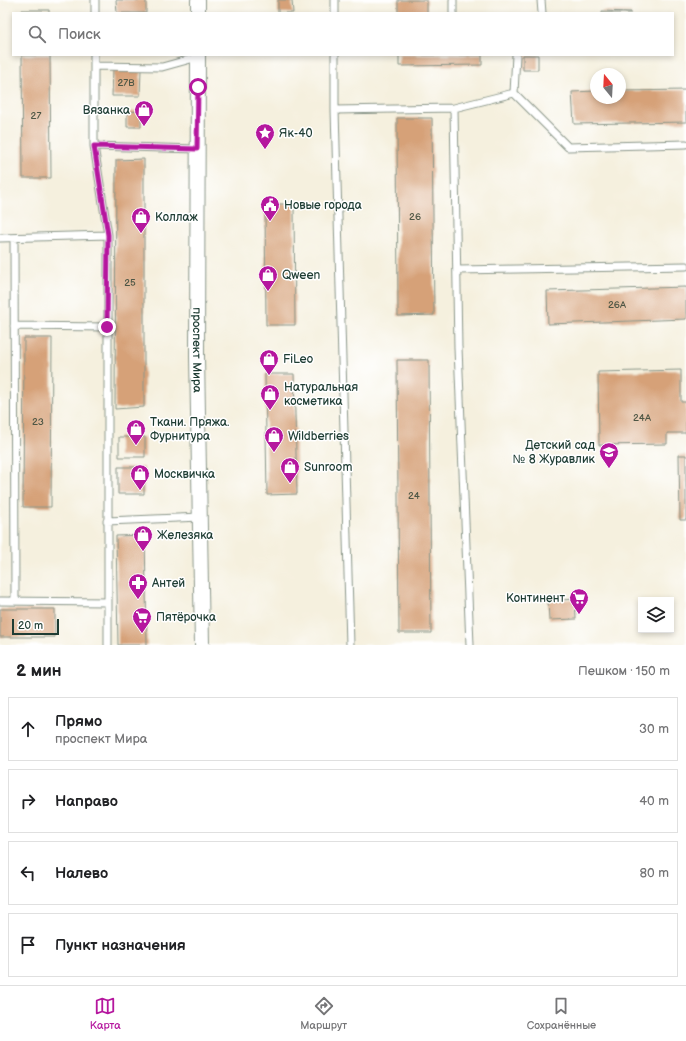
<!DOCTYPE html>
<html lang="ru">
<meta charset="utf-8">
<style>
body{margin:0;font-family:"Balsamiq Sans",sans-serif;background:#f2f2f2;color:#202124}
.controls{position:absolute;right:12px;bottom:12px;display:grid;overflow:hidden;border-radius:0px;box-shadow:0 2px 6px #0003}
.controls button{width:36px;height:36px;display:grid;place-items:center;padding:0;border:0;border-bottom:1px solid #e0e0e0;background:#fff;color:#202124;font:20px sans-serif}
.compass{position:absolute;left:590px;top:68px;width:36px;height:36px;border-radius:50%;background:#fff;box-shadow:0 2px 6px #0003;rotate:342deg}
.scale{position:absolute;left:12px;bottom:10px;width:47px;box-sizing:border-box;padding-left:4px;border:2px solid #1f3d34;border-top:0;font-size:11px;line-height:14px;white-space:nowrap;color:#1f3d34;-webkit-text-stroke:3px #fff;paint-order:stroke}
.stop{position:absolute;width:12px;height:12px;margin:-9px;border:3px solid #b5179e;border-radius:50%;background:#fff}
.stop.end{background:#b5179e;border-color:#fff;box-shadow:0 1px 4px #0008}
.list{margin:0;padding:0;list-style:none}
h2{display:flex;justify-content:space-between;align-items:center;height:52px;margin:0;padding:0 16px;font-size:17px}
h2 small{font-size:13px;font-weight:400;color:#757577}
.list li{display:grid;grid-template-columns:26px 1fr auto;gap:12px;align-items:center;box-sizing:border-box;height:64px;margin:0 8px 8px;padding:0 8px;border:1px solid #e0e0e0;border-radius:0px}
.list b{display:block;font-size:15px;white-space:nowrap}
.list p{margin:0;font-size:13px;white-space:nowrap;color:#757577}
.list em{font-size:13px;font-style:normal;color:#757577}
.icon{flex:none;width:22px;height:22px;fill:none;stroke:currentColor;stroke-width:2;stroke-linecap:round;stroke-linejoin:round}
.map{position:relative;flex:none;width:686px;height:645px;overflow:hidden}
.search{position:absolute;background:#fff;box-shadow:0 2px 6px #0003;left:12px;right:12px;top:12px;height:44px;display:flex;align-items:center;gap:10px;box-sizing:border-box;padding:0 14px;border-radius:0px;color:#757577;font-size:15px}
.sheet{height:340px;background:#fff}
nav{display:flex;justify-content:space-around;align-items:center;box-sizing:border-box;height:56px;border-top:1px solid #e0e0e0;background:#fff;font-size:11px;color:#757577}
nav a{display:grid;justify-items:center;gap:2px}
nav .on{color:#b5179e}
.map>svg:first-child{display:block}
.building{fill:#d6a178}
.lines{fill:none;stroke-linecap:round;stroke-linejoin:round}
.lane-casing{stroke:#8a9689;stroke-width:9}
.street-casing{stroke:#8a9689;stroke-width:16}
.lane{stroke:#fff;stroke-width:7}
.street{stroke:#fff;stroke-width:14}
.route{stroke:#b5179e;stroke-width:5}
.labels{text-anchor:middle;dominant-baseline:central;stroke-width:3;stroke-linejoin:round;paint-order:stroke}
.number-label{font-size:10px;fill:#4d5645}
.poi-label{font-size:12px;fill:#1f3d34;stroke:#fff;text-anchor:start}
.street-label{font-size:12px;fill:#1f3d34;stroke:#fff}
</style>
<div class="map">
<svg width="686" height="645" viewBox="0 0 686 645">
<rect width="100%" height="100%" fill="#fff"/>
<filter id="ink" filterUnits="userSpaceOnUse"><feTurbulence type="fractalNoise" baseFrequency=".025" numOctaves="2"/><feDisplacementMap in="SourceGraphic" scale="8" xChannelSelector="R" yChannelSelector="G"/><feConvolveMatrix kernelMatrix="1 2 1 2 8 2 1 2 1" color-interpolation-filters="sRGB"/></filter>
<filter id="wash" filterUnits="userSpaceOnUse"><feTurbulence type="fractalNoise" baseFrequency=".012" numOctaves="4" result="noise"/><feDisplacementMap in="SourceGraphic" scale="16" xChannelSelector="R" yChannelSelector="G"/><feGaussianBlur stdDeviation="0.9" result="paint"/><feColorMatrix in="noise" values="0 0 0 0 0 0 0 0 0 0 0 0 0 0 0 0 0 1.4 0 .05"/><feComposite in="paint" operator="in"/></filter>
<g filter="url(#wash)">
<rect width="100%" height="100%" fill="#f5f0de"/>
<g id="blocks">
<path class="building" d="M116,0h30v13h-29z
M278,0h14l1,13h-15z
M398,0h29v13h-29z
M22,10h27v3h-27z
M602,11l29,1v1h-29z
M22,55h28l1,123h-28z
M399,55h83v10l-83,1z
M523,55h15v15h-15z
M113,69l28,1 -1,26h-28z
M686,90v32l-112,2 -2,-32 24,-1v7h24v-7z
M141,111v16h-14v-15z
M397,118h35l2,197 -36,1z
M144,159v248l-29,2 1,-249z
M265,204h29l1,121h-29z
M686,287v32l-138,5 -1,-33z
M24,338h28l-1,169h-28z
M397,360h32l2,273h-32z
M681,370v32h5v31h-19v11l-68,1 -1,-73z
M265,374h29l3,120 -30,1z
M119,437h26v20h-26z
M679,455h7v65h-6z
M118,467h26v27h-26z
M145,535l2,110h-29l-2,-109z
M575,599l1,20 -27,1 -1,-19z
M0,609h55v28h-55z"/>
</g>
</g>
<g filter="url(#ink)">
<use href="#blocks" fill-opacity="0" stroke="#8a9689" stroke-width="1"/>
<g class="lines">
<defs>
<path id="lane" d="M335,0v13
M453,0v13
M541,0l1,13
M95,13v-13
M94,55v91l14,89v410
M335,55v55l119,-2 4,240 12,297
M94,66l68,1 36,-10
M514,93l54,54 118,-3
M454,108l60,-15 2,-38
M335,110l15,535
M94,146l103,3
M0,238l108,-3
M14,238l1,363
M458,270l228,-4
M14,326l93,1
M107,521l94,-4
M0,601l108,1"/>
<g id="street">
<path d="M198,0v13"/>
<path id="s1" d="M198,55l-1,301 5,289"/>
</g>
</defs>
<use href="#lane" class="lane-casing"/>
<use href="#street" class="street-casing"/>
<use href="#lane" class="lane"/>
<use href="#street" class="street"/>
</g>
</g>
<g class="lines" filter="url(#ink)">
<path class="route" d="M107,327l1,-92 -14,-89 103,3 1,-62"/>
</g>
<defs>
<symbol id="shop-pin" viewBox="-11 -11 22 30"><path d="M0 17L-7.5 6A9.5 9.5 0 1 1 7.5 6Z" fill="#b5179e" stroke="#fff"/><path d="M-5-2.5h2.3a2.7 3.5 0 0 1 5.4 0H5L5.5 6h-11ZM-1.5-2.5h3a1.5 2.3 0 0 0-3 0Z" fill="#fff"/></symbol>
<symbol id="sight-pin" viewBox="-11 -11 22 30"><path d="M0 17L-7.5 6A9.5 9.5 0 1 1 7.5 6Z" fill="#b5179e" stroke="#fff"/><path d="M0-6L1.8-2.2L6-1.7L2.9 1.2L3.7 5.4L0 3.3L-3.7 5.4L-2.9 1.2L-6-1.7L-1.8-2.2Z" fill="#fff"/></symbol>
<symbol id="civic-pin" viewBox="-11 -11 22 30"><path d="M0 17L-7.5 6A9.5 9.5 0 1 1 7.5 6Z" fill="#b5179e" stroke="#fff"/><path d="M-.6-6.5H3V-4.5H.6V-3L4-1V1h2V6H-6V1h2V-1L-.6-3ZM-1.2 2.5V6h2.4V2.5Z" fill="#fff"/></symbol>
<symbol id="school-pin" viewBox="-11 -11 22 30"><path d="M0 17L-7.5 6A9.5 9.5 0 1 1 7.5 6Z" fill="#b5179e" stroke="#fff"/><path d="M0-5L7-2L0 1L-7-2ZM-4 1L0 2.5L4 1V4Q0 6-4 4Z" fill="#fff"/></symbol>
<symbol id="pharmacy-pin" viewBox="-11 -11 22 30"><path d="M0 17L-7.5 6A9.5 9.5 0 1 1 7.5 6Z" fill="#b5179e" stroke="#fff"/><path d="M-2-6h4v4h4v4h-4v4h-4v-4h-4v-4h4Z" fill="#fff"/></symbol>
<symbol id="supermarket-pin" viewBox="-11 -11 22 30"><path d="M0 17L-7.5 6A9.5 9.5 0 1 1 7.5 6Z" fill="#b5179e" stroke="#fff"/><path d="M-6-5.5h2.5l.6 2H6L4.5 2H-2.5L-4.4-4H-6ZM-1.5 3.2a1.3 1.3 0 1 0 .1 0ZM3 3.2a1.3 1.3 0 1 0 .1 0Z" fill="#fff"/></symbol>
</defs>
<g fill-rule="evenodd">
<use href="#shop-pin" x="133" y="99" width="22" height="30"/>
<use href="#sight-pin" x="254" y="122" width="22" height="30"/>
<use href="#civic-pin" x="259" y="194" width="22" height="30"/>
<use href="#shop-pin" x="130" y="206" width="22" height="30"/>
<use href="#shop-pin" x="257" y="264" width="22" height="30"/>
<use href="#shop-pin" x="258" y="348" width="22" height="30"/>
<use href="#shop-pin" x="259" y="383" width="22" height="30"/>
<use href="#shop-pin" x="125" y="418" width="22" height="30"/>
<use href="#shop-pin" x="263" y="425" width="22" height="30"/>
<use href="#school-pin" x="598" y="441" width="22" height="30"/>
<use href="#shop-pin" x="279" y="456" width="22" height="30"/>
<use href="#shop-pin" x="129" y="463" width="22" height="30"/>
<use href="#shop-pin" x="132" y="524" width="22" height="30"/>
<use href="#pharmacy-pin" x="127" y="572" width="22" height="30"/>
<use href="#supermarket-pin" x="568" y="587" width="22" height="30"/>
<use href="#supermarket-pin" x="131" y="606" width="22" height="30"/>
</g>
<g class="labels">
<g class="number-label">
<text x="126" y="83">27В</text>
<text x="36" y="116">27</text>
<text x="415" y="217">26</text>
<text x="130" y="283">25</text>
<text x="617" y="305">26А</text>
<text x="642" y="418">24А</text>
<text x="38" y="422">23</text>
<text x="414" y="496">24</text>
</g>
<g class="poi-label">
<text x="130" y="110" text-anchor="end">Вязанка</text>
<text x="279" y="133">Як-40</text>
<text x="284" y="205">Новые города</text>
<text x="155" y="217">Коллаж</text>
<text x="282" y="275">Qween</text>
<text x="283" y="359">FiLeo</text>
<text x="284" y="387">Натуральная<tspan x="284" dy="14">косметика</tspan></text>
<text x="150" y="422">Ткани. Пряжа.<tspan x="150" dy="14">Фурнитура</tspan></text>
<text x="288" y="436">Wildberries</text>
<text x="595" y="445" text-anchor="end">Детский сад<tspan x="595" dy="14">№ 8 Журавлик</tspan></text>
<text x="304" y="467">Sunroom</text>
<text x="154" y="474">Москвичка</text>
<text x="157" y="535">Железяка</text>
<text x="152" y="583">Антей</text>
<text x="565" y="598" text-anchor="end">Континент</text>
<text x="156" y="617">Пятёрочка</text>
</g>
<g class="street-label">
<text stroke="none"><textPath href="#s1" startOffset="295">проспект Мира</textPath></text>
</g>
</g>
</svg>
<div class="controls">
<button><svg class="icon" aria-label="layers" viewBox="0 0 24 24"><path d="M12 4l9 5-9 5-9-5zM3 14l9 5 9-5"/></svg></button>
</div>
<svg class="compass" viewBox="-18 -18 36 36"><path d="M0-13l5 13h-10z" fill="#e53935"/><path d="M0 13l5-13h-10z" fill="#757577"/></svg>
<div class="scale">20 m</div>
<div class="stop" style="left:198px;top:87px"></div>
<div class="stop end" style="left:107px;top:327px"></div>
<div class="search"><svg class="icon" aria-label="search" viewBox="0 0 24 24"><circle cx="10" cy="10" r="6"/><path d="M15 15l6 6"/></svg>Поиск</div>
</div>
<section class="sheet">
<h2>2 мин<small>Пешком · 150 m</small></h2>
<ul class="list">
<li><svg class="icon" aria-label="ahead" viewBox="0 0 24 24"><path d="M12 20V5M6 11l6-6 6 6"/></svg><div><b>Прямо</b><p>проспект Мира</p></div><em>30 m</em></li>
<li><svg class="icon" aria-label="right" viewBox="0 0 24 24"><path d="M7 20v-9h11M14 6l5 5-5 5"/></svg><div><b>Направо</b></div><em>40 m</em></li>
<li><svg class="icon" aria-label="left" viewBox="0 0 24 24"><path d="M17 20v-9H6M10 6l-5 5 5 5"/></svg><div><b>Налево</b></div><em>80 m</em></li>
<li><svg class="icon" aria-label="arrive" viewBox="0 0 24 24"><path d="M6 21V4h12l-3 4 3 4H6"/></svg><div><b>Пункт назначения</b></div></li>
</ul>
</section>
<nav>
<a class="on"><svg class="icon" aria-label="map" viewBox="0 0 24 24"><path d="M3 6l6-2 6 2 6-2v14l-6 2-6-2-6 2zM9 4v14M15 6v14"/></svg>Карта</a>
<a><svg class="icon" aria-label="directions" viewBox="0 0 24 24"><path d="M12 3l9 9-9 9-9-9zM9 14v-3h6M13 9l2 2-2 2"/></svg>Маршрут</a>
<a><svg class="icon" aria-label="saved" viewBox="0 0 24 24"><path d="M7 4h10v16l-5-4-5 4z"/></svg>Сохранённые</a>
</nav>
